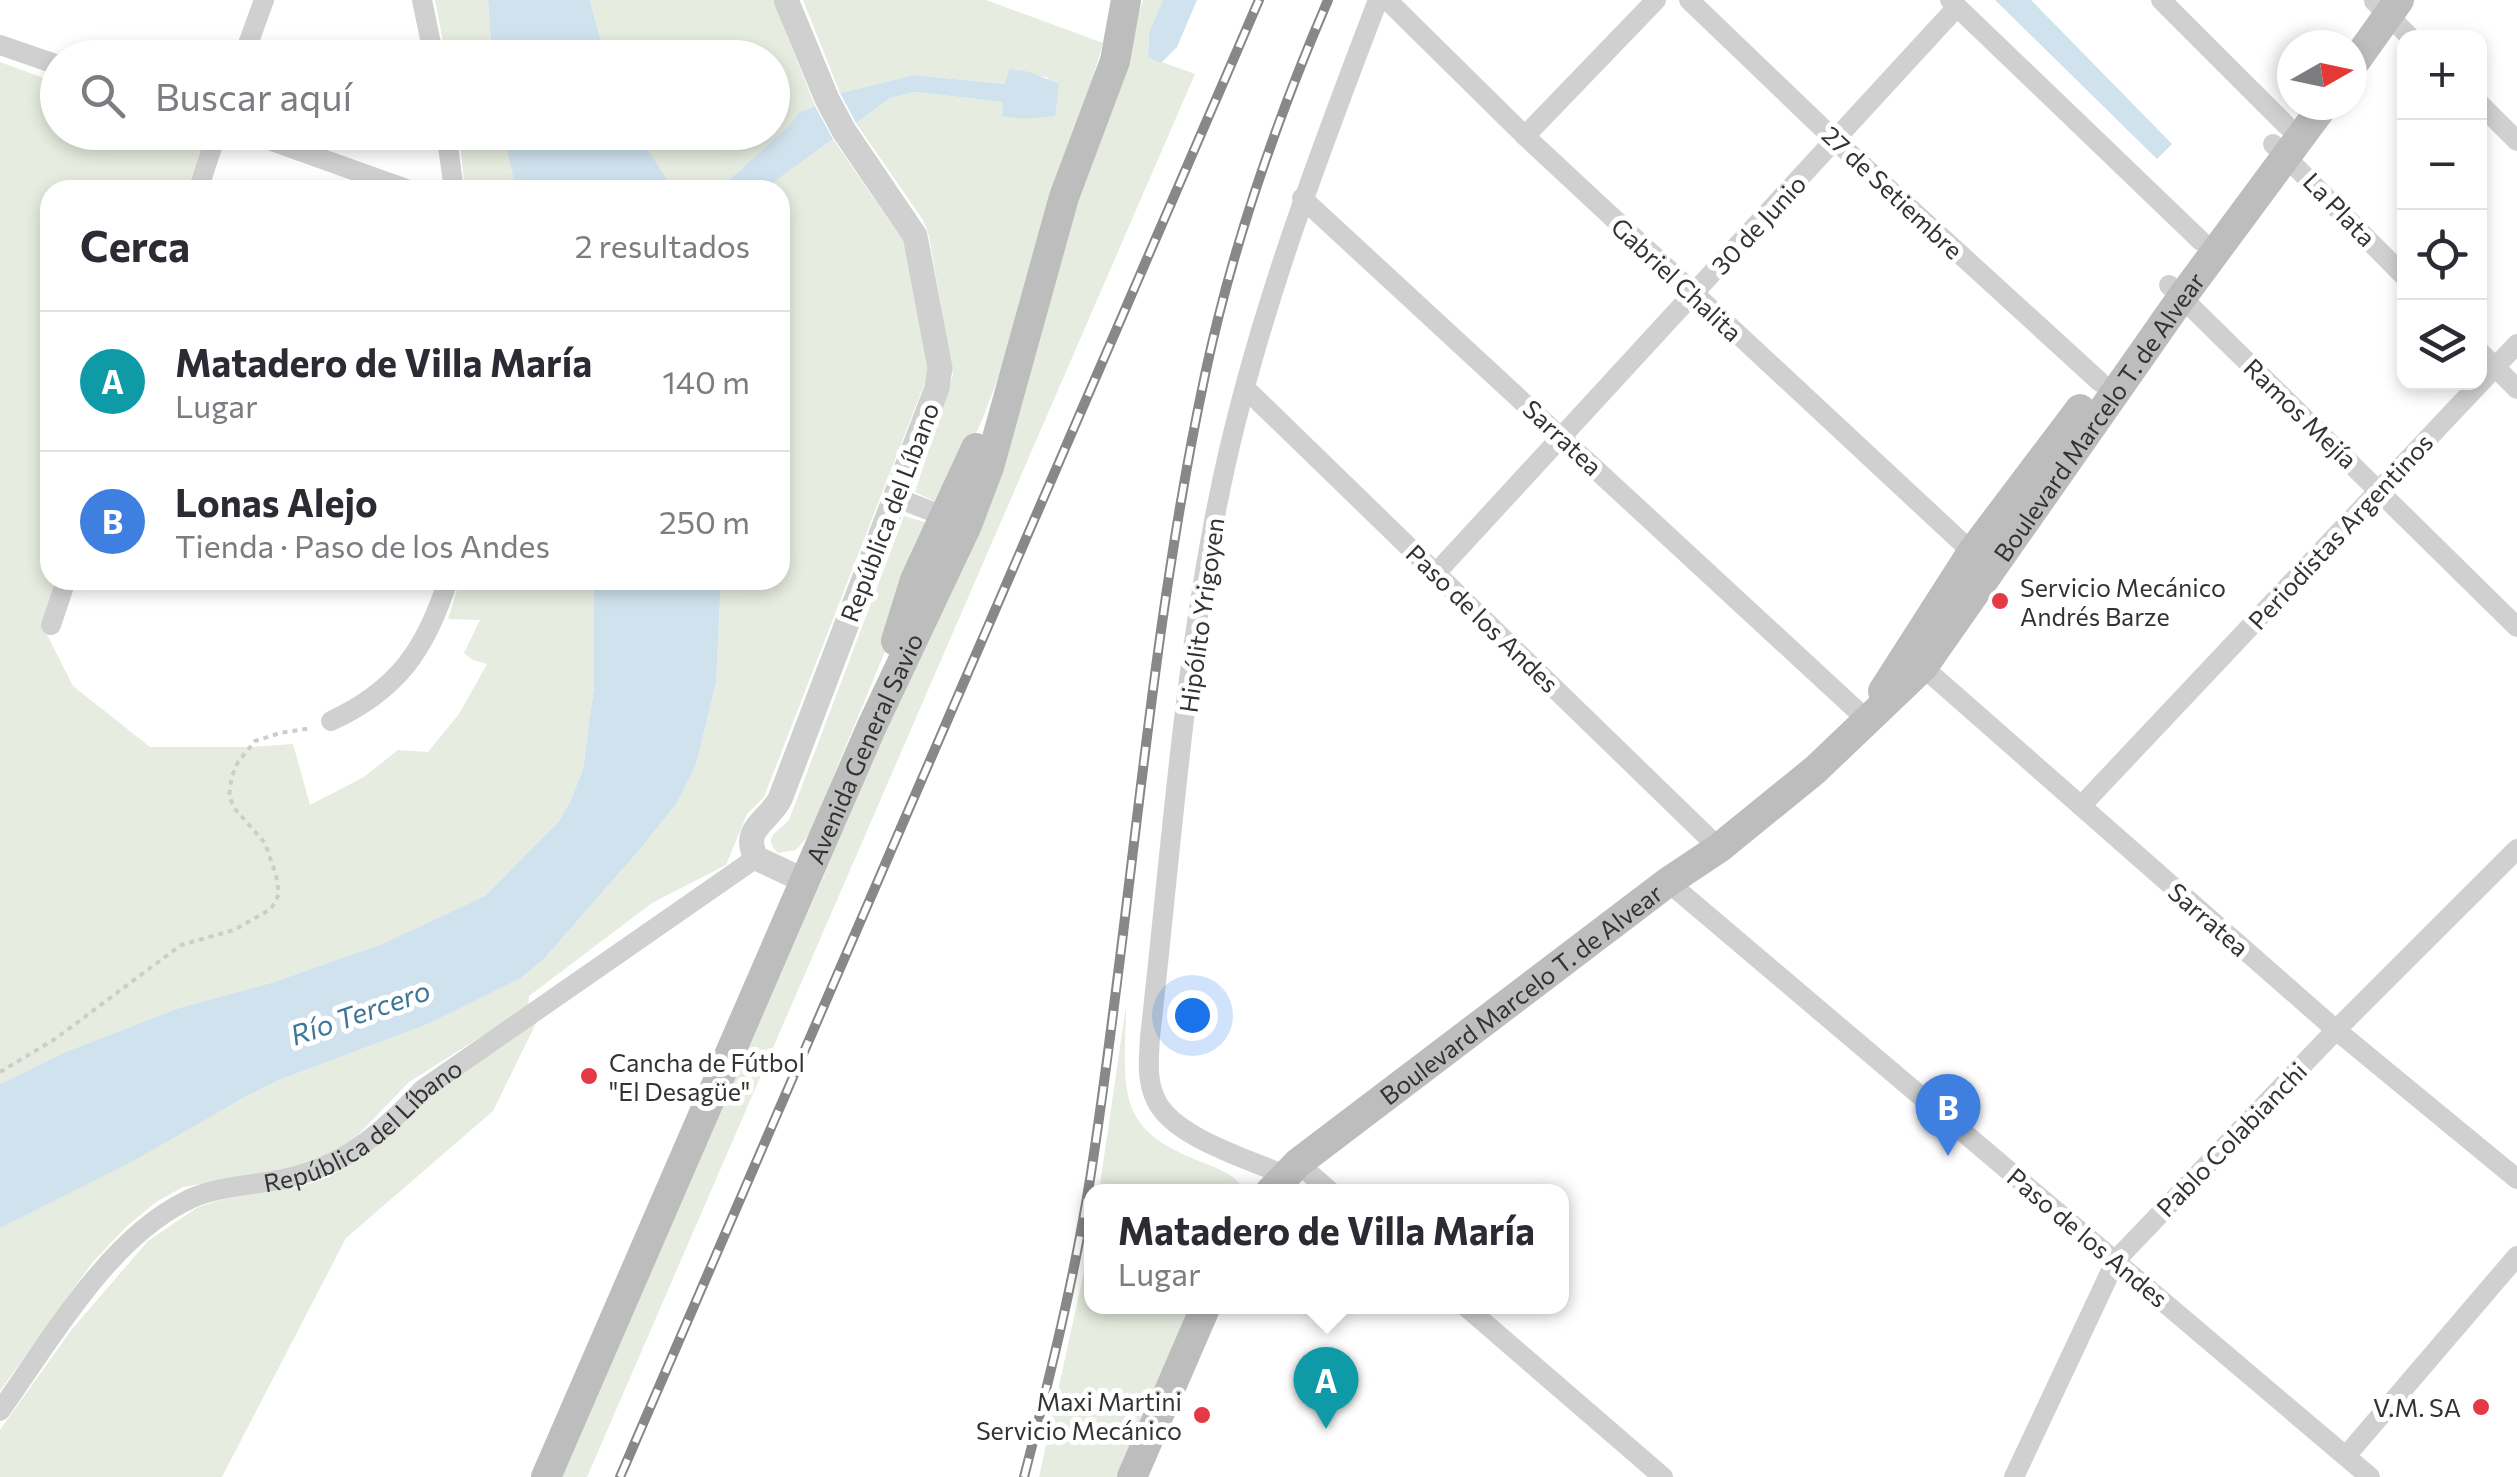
<!DOCTYPE html>
<html lang="es">
<meta charset="utf-8">
<style>
body{margin:0;font-family:Commissioner,sans-serif;background:#f2f2f3;color:#2b2b33}
.controls{position:absolute;right:30px;top:30px;display:grid;overflow:hidden;border-radius:20px;box-shadow:0 5px 15px #0003}
.controls button{width:90px;height:90px;display:grid;place-items:center;padding:0;border:0;border-bottom:2px solid #e1e1e2;background:#fff;color:#2b2b33;font:50px sans-serif}
.compass{position:absolute;left:2277px;top:30px;width:90px;height:90px;border-radius:50%;background:#fff;box-shadow:0 5px 15px #0003;rotate:81deg}
.you{position:absolute;left:1192px;top:1015px;width:35px;height:35px;margin:-25px;border:8px solid #fff;border-radius:50%;background:#1a73e8;box-shadow:0 0 0 15px #1a73e833}
.badge{display:grid;place-items:center;width:65px;height:65px;border-radius:50%;background:#e63946;color:#fff;font-size:32px;font-weight:700}
.pin{position:absolute;translate:-50% -82px;filter:drop-shadow(0 2px 5px #0008)}
.pin::after{content:'';position:absolute;top:52px;width:35px;height:30px;background:inherit;clip-path:polygon(0 0,100% 0,50% 100%)}
.popup{position:absolute;left:1084px;top:1184px;width:485px;height:130px;box-sizing:border-box;display:grid;place-content:center;border-radius:20px;background:#fff;filter:drop-shadow(0 2px 8px #0005);font-size:32px;white-space:nowrap;color:#7c7c81}
.popup b{font-size:38px;color:#2b2b33}
.popup::after{content:'';position:absolute;left:50%;top:100%;margin-left:-20px;border:20px solid transparent;border-top-color:#fff}
.list{margin:0;padding:0;list-style:none}
h2{display:flex;justify-content:space-between;align-items:center;height:130px;margin:0;padding:0 40px;font-size:42px}
h2 small{font-size:32px;font-weight:400;color:#7c7c81}
.list li{display:grid;grid-template-columns:65px 1fr auto;gap:30px;align-items:center;box-sizing:border-box;height:140px;padding:0 40px;border-top:2px solid #e1e1e2}
.list b{display:block;font-size:38px;white-space:nowrap}
.list p{margin:0;font-size:32px;white-space:nowrap;color:#7c7c81}
.list em{font-size:32px;font-style:normal;color:#7c7c81}
.icon{flex:none;width:55px;height:55px;fill:none;stroke:currentColor;stroke-width:2;stroke-linecap:round;stroke-linejoin:round}
.map{position:relative;flex:none;width:2517px;height:1477px;overflow:hidden}
.search{position:absolute;background:#fff;box-shadow:0 5px 15px #0003;left:40px;top:40px;width:750px;height:110px;display:flex;align-items:center;gap:25px;box-sizing:border-box;padding:0 35px;border-radius:55px;color:#7c7c81;font-size:38px}
.panel{position:absolute;background:#fff;box-shadow:0 5px 15px #0003;left:40px;top:180px;width:750px;height:410px;border-radius:30px}
.map>svg:first-child{display:block}
.green{fill:#e6ecdf}
.water{fill:#cfe2ee}
.lines{fill:none;stroke-linecap:round;stroke-linejoin:round}
.path{stroke:#cdcdcd;stroke-width:4;stroke-dasharray:5 5;stroke-linecap:butt}
.minor{stroke:#d0d0d0;stroke-width:20}
.tertiary{stroke:#d0d0d0;stroke-width:25}
.secondary{stroke:#bdbdbd;stroke-width:30}
.rail-casing{stroke:#888;stroke-width:10}
.rail{stroke:#fff;stroke-width:6;stroke-dasharray:19;stroke-linecap:butt}
.poi-dot{fill:#e63946;stroke:#fff;stroke-width:4}
.labels{text-anchor:middle;dominant-baseline:central;stroke-width:10;stroke-linejoin:round;paint-order:stroke}
.street-label{font-size:25px;fill:#333;stroke:#fff}
.poi-label{font-size:25px;fill:#333;stroke:#fff;text-anchor:start}
.water-label{font-size:28px;font-style:italic;fill:#3f7597;stroke:#fff}
</style>
<div class="map">
<svg width="2517" height="1477" viewBox="0 0 2517 1477">
<rect width="100%" height="100%" fill="#fff"/>
<path class="green" d="M435,0h53l4,57h-46z
M590,0h183l42,106 -16,6 -10,14 -71,64h-44l-37,-57 135,-1v-74l-167,-1z
M803,0h183l117,43 -79,266 -41,109 -36,78 -7,8 -25,-12 38,-117 -24,-139 -6,-16 -67,-97 34,-25 25,-6 89,10 -2,13 47,-37 -40,-9 -3,15 -92,-9 -74,18z
M1143,0h20l-14,32 -1,25 47,17 -608,1403h-29l261,-590 65,-153 183,-499z
M0,62l57,21 1,49h137l10,4 -18,54h-137v390h5l-14,43 32,63 77,61h102l41,-3 17,61 54,-28 34,-27 30,2 31,-38 28,-50 -14,-4 -9,-7 16,-33 -32,-1 12,-39h134v107l-11,82 -12,31 -12,21 -74,75 -103,48 -108,38 -95,26 -116,45 -63,31z
M459,133h44l13,57h-51z
M833,139l70,102 25,128 -1,8 -163,420 -17,17 -21,51 -74,38 -123,93 -1,11 -119,75 -54,56 -34,21 -34,11 -104,17 -27,15 -29,24 -35,37 -92,128v-163l243,-130 36,-18 149,-56 93,-46 23,-19 97,-111 36,-45 19,-38 20,-82 5,-103h59v-390h-17z
M904,516l24,7 -34,107 -85,205 -13,15 -18,3c-17,-16 1,-22 11,-33z
M1126,1006c0,31 -5,71 5,100 21,57 106,54 112,85h-144z
M541,1013l-48,98 -147,127 -124,239h-222v-47l72,-101 76,-88 50,-34 26,-8 78,-13 27,-9 31,-20 77,-68z
M1091,1240v66l102,1 -73,170h-81z"/>
<path class="water" d="M488,0h102l15,57h-113z
M1163,0h34l-20,47 -16,16 -13,-6 1,-25z
M1995,0h36l141,144 -15,15z
M1009,69l21,3 29,12 -4,32 -32,3 -21,-3 1,-14 -88,-10 -25,6 -34,25 -16,-30 74,-18 91,9z
M815,106l18,33 -70,51h-45l71,-64 10,-14z
M503,133h134l37,57h-158z
M594,580h127l-5,103 -20,82 -19,38 -36,45 -97,111 -23,19 -93,46 -149,56 -36,18 -110,63 -133,67v-144l63,-31 116,-45 95,-26 108,-38 103,-48 74,-75 12,-21 12,-31 11,-82z"/>
<g class="lines">
<path class="path" d="M0,1072l55,-33 126,-94 53,-15 37,-21 8,-15 -3,-19 -11,-32 -30,-34 -6,-13 3,-20 6,-14 17,-21 25,-8 32,-5"/>
<g class="minor">
<path d="M422,0l12,58"/>
<path d="M1387,0l138,136 447,416"/>
<path d="M1689,0l146,140 265,242"/>
<path d="M1950,0l251,241"/>
<path d="M2161,0l126,126"/>
<path d="M2374,1l37,37"/>
<path d="M0,45l58,20"/>
<path d="M243,58l21,-58"/>
<path d="M2480,104l37,37"/>
<path d="M247,132l162,58"/>
<path d="M446,132l8,58"/>
<path d="M1525,136l131,-136"/>
<path d="M2273,144l131,132"/>
<path d="M198,190l19,-58"/>
<path d="M1302,198l564,521"/>
<path d="M2169,285l348,342"/>
<path d="M2480,352l37,37"/>
<path d="M1246,389l473,459"/>
<path d="M895,497l61,24"/>
<path d="M1436,573l521,-566"/>
<path d="M51,625l15,-45"/>
<path d="M1915,660l421,370 181,149"/>
<path d="M331,721c67,-31 95,-72 117,-141"/>
<path d="M2081,806l436,-462"/>
<path d="M1668,882l702,595"/>
<path d="M1298,1163l33,29"/>
<path d="M1285,1175c-37,-16 -112,-38 -129,-75 -10,-20 -7,-42 -6,-63 20,-175 32,-353 66,-526 34,-176 98,-344 162,-511"/>
<path d="M1465,1306l198,171"/>
<path id="s1" d="M0,1411c49,-69 108,-172 186,-210 29,-15 66,-15 97,-22 60,-12 99,-46 139,-89l334,-232"/>
<path d="M2346,1456l171,-200"/>
<path d="M2014,1477l102,-217 220,-230 181,-181"/>
</g>
<path class="tertiary" d="M786,0l41,99 17,32 71,105 25,132 -3,20 -157,411c-12,23 -39,29 -24,59l49,23"/>
<g class="secondary">
<path d="M2352,66l47,-66"/>
<path d="M896,641l19,-61 61,-132"/>
<path d="M1883,691l89,-139 108,-143"/>
<path id="s2" d="M1270,1192l28,-29 370,-281 51,-34 96,-78 108,-103 259,-370 142,-192"/>
<path id="s3" d="M546,1477l326,-751 95,-201 22,-58 75,-270 51,-136 11,-61"/>
<path d="M1132,1477l74,-171"/>
</g>
<defs>
<path id="rail" d="M620,1477l639,-1477
M1024,1477c26,-101 51,-201 67,-304 41,-266 58,-534 114,-798 27,-128 71,-254 123,-375"/>
</defs>
<use href="#rail" class="rail-casing"/>
<use href="#rail" class="rail"/>
</g>
<g class="poi-dot">
<circle cx="2000" cy="601" r="10"/>
<circle cx="589" cy="1076" r="10"/>
<circle cx="2481" cy="1407" r="10"/>
<circle cx="1202" cy="1415" r="10"/>
</g>
<g class="labels">
<g class="street-label">
<text transform="translate(1893 192) rotate(43)">27 de Setiembre</text>
<text transform="translate(2340 209) rotate(46)">La Plata</text>
<text transform="translate(1758 224) rotate(-47)">30 de Junio</text>
<text transform="translate(1677 279) rotate(43)">Gabriel Chalita</text>
<text transform="translate(2301 413) rotate(44)">Ramos Mejía</text>
<text stroke="none"><textPath href="#s2" startOffset="1145">Boulevard Marcelo T. de Alvear</textPath></text>
<text transform="translate(1563 437) rotate(43)">Sarratea</text>
<text transform="translate(889 512) rotate(-69)">República del Líbano</text>
<text transform="translate(2340 531) rotate(-47)">Periodistas Argentinos</text>
<text transform="translate(1201 615) rotate(-82)">Hipólito Yrigoyen</text>
<text transform="translate(1483 618) rotate(44)">Paso de los Andes</text>
<text stroke="none"><textPath href="#s3" startOffset="795">Avenida General Savio</textPath></text>
<text transform="translate(2209 919) rotate(41)">Sarratea</text>
<text stroke="none"><textPath href="#s2" startOffset="320">Boulevard Marcelo T. de Alvear</textPath></text>
<text stroke="none"><textPath href="#s1" startOffset="480">República del Líbano</textPath></text>
<text transform="translate(2231 1139) rotate(-46)">Pablo Colabianchi</text>
<text transform="translate(2088 1237) rotate(40)">Paso de los Andes</text>
</g>
<g class="poi-label">
<text x="2020" y="587">Servicio Mecánico<tspan x="2020" dy="29">Andrés Barze</tspan></text>
<text x="609" y="1062">Cancha de Fútbol<tspan x="609" dy="29">"El Desagüe"</tspan></text>
<text x="1182" y="1401" text-anchor="end">Maxi Martini<tspan x="1182" dy="29">Servicio Mecánico</tspan></text>
<text x="2461" y="1407" text-anchor="end">V.M. SA</text>
</g>
<g class="water-label">
<text transform="translate(360 1012) rotate(-19)">Río Tercero</text>
</g>
</g>
</svg>
<div class="controls">
<button>+</button>
<button>−</button>
<button><svg class="icon" aria-label="locate" viewBox="0 0 24 24"><circle cx="12" cy="12" r="6"/><path d="M12 2v4M12 18v4M2 12h4M18 12h4"/></svg></button>
<button><svg class="icon" aria-label="layers" viewBox="0 0 24 24"><path d="M12 4l9 5-9 5-9-5zM3 14l9 5 9-5"/></svg></button>
</div>
<svg class="compass" viewBox="-18 -18 36 36"><path d="M0-13l5 13h-10z" fill="#e53935"/><path d="M0 13l5-13h-10z" fill="#7c7c81"/></svg>
<div class="you"></div>
<div class="pin badge" style="left:1326px;top:1429px;background:#0f9aa8">A</div>
<div class="popup"><b>Matadero de Villa María</b>Lugar</div>
<div class="pin badge" style="left:1948px;top:1156px;background:#3f7fe0">B</div>
<div class="search"><svg class="icon" aria-label="search" viewBox="0 0 24 24"><circle cx="10" cy="10" r="6"/><path d="M15 15l6 6"/></svg>Buscar aquí</div>
<section class="panel">
<h2>Cerca<small>2 resultados</small></h2>
<ul class="list">
<li><span class="badge" style="background:#0f9aa8">A</span><div><b>Matadero de Villa María</b><p>Lugar</p></div><em>140 m</em></li>
<li><span class="badge" style="background:#3f7fe0">B</span><div><b>Lonas Alejo</b><p>Tienda · Paso de los Andes</p></div><em>250 m</em></li>
</ul>
</section>
</div>
